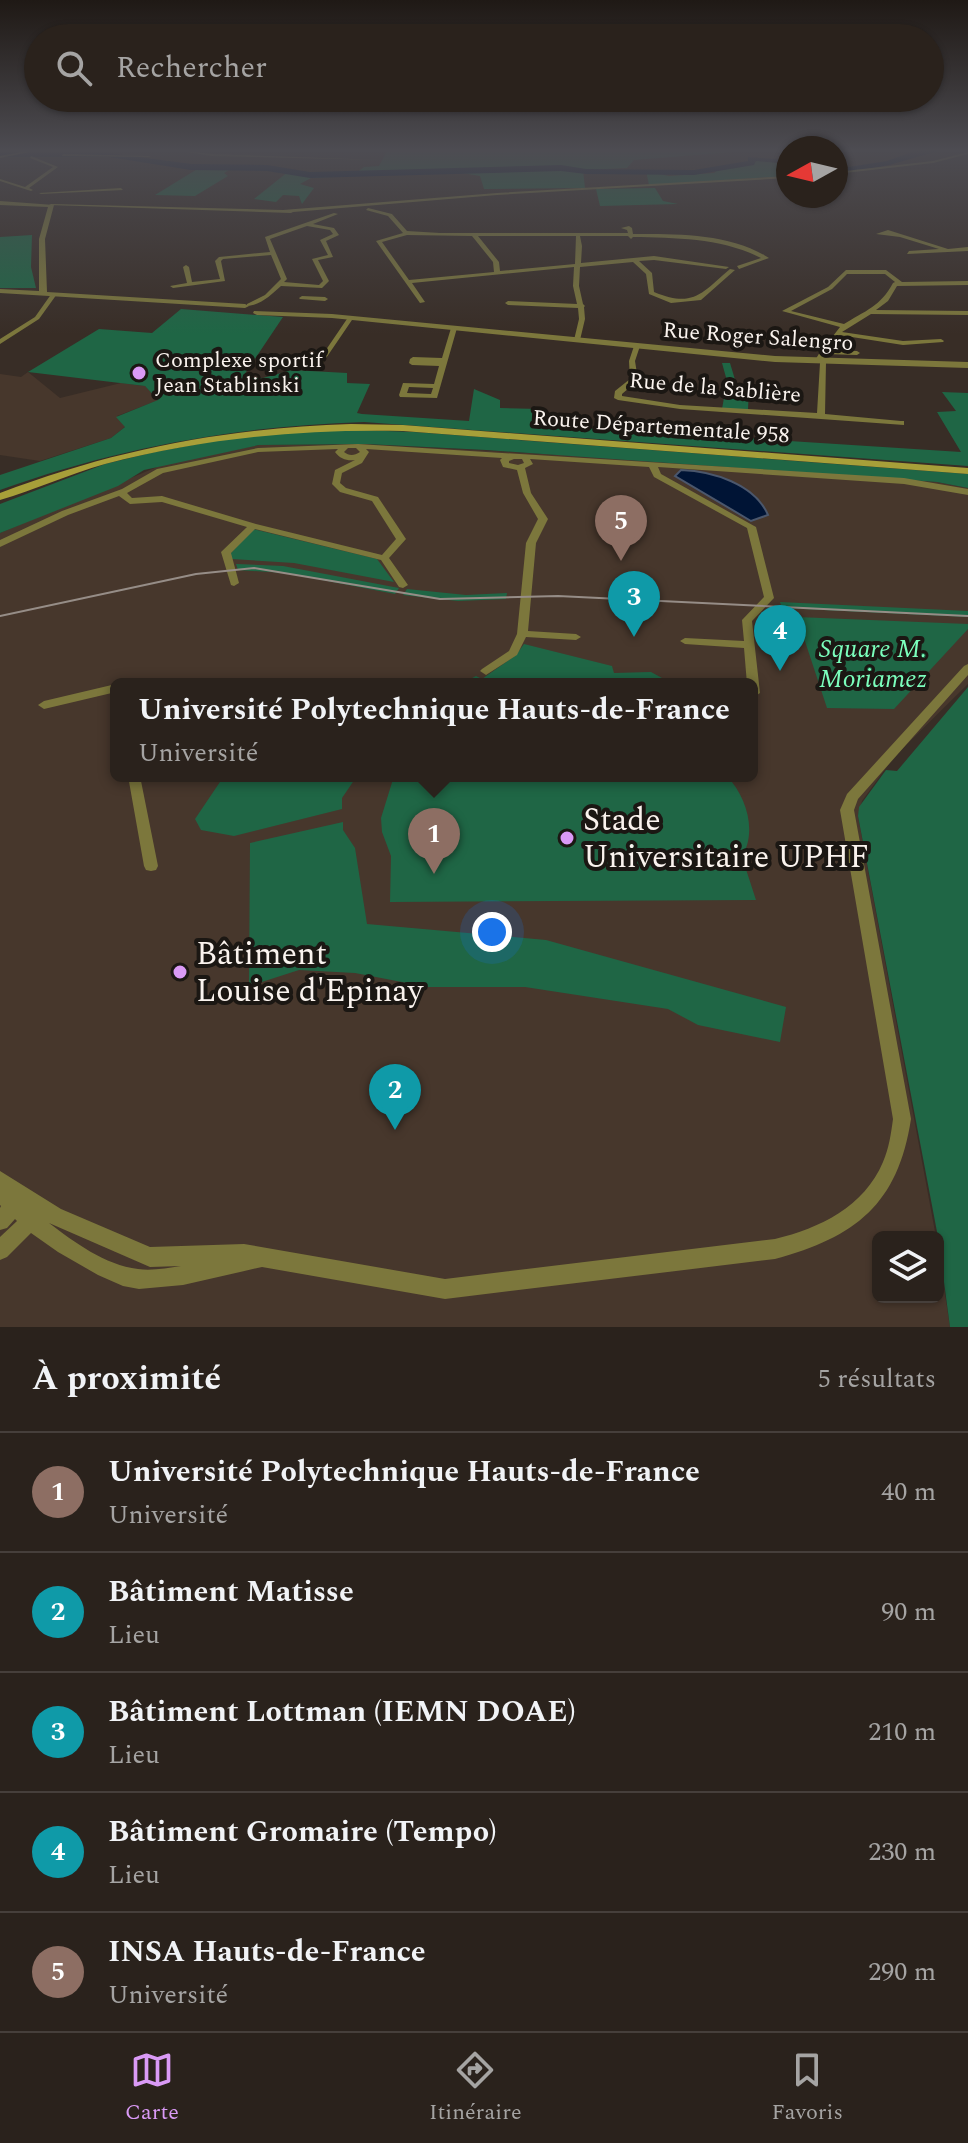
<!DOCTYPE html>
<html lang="fr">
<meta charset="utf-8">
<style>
body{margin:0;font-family:Spectral,serif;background:#362f29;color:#f1f3f6}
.controls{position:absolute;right:24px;bottom:24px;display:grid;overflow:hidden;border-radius:12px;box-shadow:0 2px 6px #0004}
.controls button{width:72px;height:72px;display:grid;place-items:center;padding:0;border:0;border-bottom:2px solid #463f3b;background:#2a221c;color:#f1f3f6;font:40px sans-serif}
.compass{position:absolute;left:776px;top:136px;width:72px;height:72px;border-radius:50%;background:#2a221c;box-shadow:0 2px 6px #0004;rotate:262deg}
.you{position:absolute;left:492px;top:932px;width:28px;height:28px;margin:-20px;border:6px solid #fff;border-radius:50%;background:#1a73e8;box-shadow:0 0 0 12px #1a73e833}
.badge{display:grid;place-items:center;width:52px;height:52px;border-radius:50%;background:#da9af6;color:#fff;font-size:26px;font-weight:700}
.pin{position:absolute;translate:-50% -66px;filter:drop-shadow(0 2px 4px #0008)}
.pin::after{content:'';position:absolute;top:42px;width:28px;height:24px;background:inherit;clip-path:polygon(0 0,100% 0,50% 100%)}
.popup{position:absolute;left:110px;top:678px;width:648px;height:104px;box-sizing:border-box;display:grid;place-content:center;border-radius:12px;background:#2a221c;filter:drop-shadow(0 2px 6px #0005);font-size:26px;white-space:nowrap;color:#a5a4a3}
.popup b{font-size:30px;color:#f1f3f6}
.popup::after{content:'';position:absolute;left:50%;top:100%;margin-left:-16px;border:16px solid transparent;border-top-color:#2a221c}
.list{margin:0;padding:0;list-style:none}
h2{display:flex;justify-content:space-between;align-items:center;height:104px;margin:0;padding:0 32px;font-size:34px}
h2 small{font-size:26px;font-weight:400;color:#a5a4a3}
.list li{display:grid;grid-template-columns:52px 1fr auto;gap:24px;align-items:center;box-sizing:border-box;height:120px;padding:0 32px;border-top:2px solid #463f3b}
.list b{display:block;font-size:30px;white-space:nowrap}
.list p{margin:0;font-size:26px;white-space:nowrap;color:#a5a4a3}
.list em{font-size:26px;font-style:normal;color:#a5a4a3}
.icon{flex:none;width:44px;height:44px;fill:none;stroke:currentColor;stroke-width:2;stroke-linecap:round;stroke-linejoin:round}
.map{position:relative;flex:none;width:968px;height:1327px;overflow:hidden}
.search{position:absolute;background:#2a221c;box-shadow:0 2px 6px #0004;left:24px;right:24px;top:24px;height:88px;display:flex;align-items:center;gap:20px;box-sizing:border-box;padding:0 28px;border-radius:44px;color:#a5a4a3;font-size:30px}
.sheet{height:704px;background:#2a221c}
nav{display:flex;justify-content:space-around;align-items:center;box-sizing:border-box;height:112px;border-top:2px solid #463f3b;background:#2a221c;font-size:22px;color:#a5a4a3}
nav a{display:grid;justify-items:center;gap:4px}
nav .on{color:#da9af6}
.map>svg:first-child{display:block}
.built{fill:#47372c;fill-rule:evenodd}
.green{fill:#1f6645}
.water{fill:#001435;stroke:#4b576c;stroke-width:2}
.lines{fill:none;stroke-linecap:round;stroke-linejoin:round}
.river{fill:#001435;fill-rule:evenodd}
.minor{fill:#7c773c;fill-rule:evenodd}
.tertiary{fill:#7c773c;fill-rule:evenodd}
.secondary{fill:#a79f39;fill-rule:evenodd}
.tram{stroke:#968d87;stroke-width:2}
.poi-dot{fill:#da9af6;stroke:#1b1713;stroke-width:3}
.labels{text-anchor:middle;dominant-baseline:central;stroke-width:8;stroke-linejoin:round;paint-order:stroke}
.far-street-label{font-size:22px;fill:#faf3ee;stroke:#1b1713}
.far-poi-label{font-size:22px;fill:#faf3ee;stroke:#1b1713;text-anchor:start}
.park-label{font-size:26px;font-style:italic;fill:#7bfebc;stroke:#1b1713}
.near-poi-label{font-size:32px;fill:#faf3ee;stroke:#1b1713;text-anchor:start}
</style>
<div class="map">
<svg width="968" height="1327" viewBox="0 0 968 1327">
<rect width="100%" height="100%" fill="#382d26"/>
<path class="built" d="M28,372l32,26 61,-15 24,3 14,14 -42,16 9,10 -15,12 -71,23 -40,-6v-81l21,3z
M366,444l324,18 247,20 31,6v196l-74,73 -32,44 -4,15 78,421h-58v60h60v-48l12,78h-950v-794l164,-69 95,-19zM116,684h636v92h-636z"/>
<path class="green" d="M388,149h381l-135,11 -7,8 -44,2 2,18 -101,1 -4,-13 -30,-5 -139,7 -11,6 14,4 -12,16 -3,-8 -16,-1 -7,7 -22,-3 35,-28 66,3 9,-7 15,-1z
M759,160l29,3v13l-139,9 -3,-14 23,5 45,-3 8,-6z
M199,168l32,1 -7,4 4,3 -33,20 -40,-1z
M655,188l8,13 15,3 -78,2 -4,-17z
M32,235l-1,32 5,21h-36v-51z
M181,309l102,8 -41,61h21l29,-8 55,3v10l23,1 -13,29 5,1 107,7 5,-32 26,11v8l39,1 2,16 420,27 -24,-40 19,-1 -14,-19 26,1v73l-604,-44c-126,4 -245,25 -364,68v-15l111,-37 14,-11 -9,-10 42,-17 -13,-14 -117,-14 71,-43 53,4z
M722,363h8l6,20 13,2 -1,25 -26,-1 5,-28z
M330,429l84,3 554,42v14l-31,-6 -451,-32 -120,-6 -107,1 -115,25 -26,16 -118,47v-29l105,-40 50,-12 70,-13z
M253,529l124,30 17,23 -100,-19 -62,-4 -2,-5z
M236,564l47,2 116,22 -4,6 -109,-21 -48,-3z
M407,589l59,6 41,-2 -1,6 -48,2 -55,-6z
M780,602l188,9v6l-186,-9z
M797,617l171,7v5l-74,80 -67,-1z
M524,644l88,22 2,7 37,-1 22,12h-212l15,-8 6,3 34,-24z
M968,687v640h-18l-12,-90 -80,-421 1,-9 27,-37 11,1z
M224,776h133l-15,22v11l-108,27 -33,-6 -6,-11z
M394,776h333c20,22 30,55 15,81l14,43 -366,2 1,-46 -9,-24 -1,-14z
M343,822v8l12,18 12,76 179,16 240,67 -6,35 -82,-17 -30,-16 -143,-22h-97l-73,-14 -56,-3 -50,16 1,-143z"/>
<path class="water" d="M681,470c31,1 74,14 87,45l-17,6 -76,-45z"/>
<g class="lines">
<path class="river" d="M920,149h25l-56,16 -53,10v-6l51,-8z
M0,153h109l82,11 76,1 43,7 251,-7 25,4 108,1 54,-9v-4l40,3v4l-32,-3 -2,4 -60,10 -108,-1 -25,-3 -251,7 -43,-7 -76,-1 -82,-13h-109z"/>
<path class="minor" d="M38,149h6l-44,9v-2z
M167,149l45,5 168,6 -168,-4z
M968,152v2l-35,9 -97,11v-2l97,-11z
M63,154l86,2 2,1 -89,-1z
M31,156l27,11 -29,21 4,2 -2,1 -31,-10v-2l25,8 28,-20 -23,-9z
M788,176v2l-291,17 -204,17 -2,1 -242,-8 2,-1 232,6 214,-17z
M121,188l2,2 -82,4 -2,-1z
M368,208l24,6 15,17 33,2h188l-1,-3 -6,-2 8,-2 3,2 1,6c44,0 97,-1 136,24l-30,11 -2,-3 24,-8c-39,-20 -84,-20 -128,-21l-2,2 -3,-3h-48l2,10 -1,17 73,-7 75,11 -3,2 -72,-9 -15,1 13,12 2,19c39,16 47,2 76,-23l5,1 -34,30 -30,3 -22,-9 -3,-20 -13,-12 -53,5 -1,19 4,18 2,2 -1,1 1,12 -5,21 -3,2 -3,-2 5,-21 -1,-11 -70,-3 -3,-2 3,-2 69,3 -4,-18 1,-19 -162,16 13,19 -5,1 -44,-62 27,-8 -15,-17 -22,-6zM407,235l65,1 21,26 1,10 -85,8 -27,-38zM478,236h98l-1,28 -75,7 -1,-9z
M334,213l4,1 -25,10 21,4 5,7 -13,6 7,16 -15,3 11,21 -7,7 -41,-2c-10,9 -20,19 -34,20v-2l18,-9 16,-16 -10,-24 -48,4 -2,2 4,20 -52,7 -3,-2 17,-3 -4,-16 3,-2 3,2 3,15 28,-3 -5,-18 4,-4 51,-5 -5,-15zM307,226l23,4 3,4 -13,6 8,15 -16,4 11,22 -4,4 -35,-3 3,-3 -17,-40z
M888,230l60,19 20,-2v4l-61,3 2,-3 30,-2 -39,-12 -24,-3z
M846,270h40l16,12 66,-1v4l-71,1 -9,15 -12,9 92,1v4l-97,-1 -29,18 61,9 38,-2 3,2 -1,1 -40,3 -64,-10 -10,15 28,1 3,2 -3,2 -31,-1 -4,6 4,2 -1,52 76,7h3v4l-224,-16 -62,-9 -4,-2 1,-7 15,-12 -1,-18 5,-15 3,-2 3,2 -5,15 3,19 -16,14v2l58,9 137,8 3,-50 -6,-1 6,-10 -55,-13 3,-2 55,12 17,-22 -58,-16 46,-24zM847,274h38l10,8 -2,1c-12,23 -28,28 -49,41l-53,-13 41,-22z
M52,293l5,1 -18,25 -39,25v-5l35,-22z
M302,296l23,1 3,2 -3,2 -25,-2 -1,-1z
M349,316l5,1 -34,50h-4l-1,-1z
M454,326l3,2 -20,70 -37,-1 -1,-2 4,-12 31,1 5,-18 -27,-1 -3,-2 1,-4 3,-2 29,1 9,-30zM409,387l24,1 -2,6 -24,-1z
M358,444l546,34 64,11v6l-64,-11 -246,-17 3,7 95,53 18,71 -22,23 8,72 -6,4 -2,-1v-12h-5l-3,-36 -59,-4 -5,-3 5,-3 59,3 -2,-21 22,-23 -17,-69 -93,-51 -5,-10 -119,-8 3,5 -8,4 6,25 17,26 -12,24 -8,88 48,3 5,3 -5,3 -50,-3 -9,18 -31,20 -6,-4 2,-2 27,-18 8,-17 9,-91 12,-24 -15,-26 -6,-23 -14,-3 -3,-7 2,-2 -136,-9 3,3 -7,11 -20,10 -2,10 6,5 32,9 28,42 -17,19 19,27 -5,3 -4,-1 -18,-27 -126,-31 -24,24 8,30 -5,3 -3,-1 -10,-33 26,-25 -85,-25 -32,2 -11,-8 -51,19 -68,32v-7l62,-29 60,-22 35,-20 101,-21zM348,448h8l4,4c-6,4 -11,4 -16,0zM338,449l-3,3c5,7 12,9 20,8l-20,10 -3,14 8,8 32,9 24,38 -14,16 -126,-31 -94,-28 -30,2 -5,-5 36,-20 95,-21zM514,459h8l2,4 -6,2 -9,-2v-2z
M968,664v11l-110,124 -4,11 57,309c-13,85 -55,118 -136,140l-330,40 -183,-32 -79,18 -44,4 -16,-3 -25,-11 -40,-23 -27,-19 -24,24 -7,3v-23l17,-16 -2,-2 -8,9 -7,2v-22l1,-2 -1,-1v-34l61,38 89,38 94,-3 201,35 330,-40c45,-11 89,-32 108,-77 6,-14 8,-28 10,-43l-53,-309 7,-16 117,-128zM49,1223l101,44 31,-1c-14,2 -29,5 -43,3 -33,-4 -64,-27 -89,-46z
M116,684v8l-72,17 -6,-4 6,-4z
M128,776h12l18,90 -2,4 -5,1 -5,-1 -2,-4z"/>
<path class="tertiary" d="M0,201l54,4 -9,34 2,53 198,12 4,2 -4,2 -245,-15v-4l39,2v-52l9,-32 -48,-2z
M254,311l78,3 443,42 193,6v6l-193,-6 -443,-44 -75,-3 -4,-2z"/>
<path class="secondary" d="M351,424l52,1 565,43v6l-565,-43c-101,-2 -200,7 -298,33 -36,10 -70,26 -105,36v-7c116,-44 227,-65 351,-69z"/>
<path class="tram" d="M0,616l196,-42 58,-6 186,31 118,-3 410,20"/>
</g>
<linearGradient id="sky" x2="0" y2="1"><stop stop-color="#1f1915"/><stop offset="0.45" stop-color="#4d4c52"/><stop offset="1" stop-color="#4d4c52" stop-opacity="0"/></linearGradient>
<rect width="968" height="334" fill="url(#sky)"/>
<g class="poi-dot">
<circle cx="139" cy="373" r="8"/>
<circle cx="567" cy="838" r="8"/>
<circle cx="180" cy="972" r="8"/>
</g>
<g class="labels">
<g class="far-street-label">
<text transform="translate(758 337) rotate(4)">Rue Roger Salengro</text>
<text transform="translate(715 388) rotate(5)">Rue de la Sablière</text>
<text transform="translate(661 427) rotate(4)">Route Départementale 958</text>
</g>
<g class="far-poi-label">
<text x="155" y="360">Complexe sportif<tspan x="155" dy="25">Jean Stablinski</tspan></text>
</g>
<g class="park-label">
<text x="873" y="649">Square M.<tspan x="873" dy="30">Moriamez</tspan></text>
</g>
<g class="near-poi-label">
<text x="583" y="820">Stade<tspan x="583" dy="37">Universitaire UPHF</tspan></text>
<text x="196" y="954">Bâtiment<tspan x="196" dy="37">Louise d'Epinay</tspan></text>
</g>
</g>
</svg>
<div class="controls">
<button><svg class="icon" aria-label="layers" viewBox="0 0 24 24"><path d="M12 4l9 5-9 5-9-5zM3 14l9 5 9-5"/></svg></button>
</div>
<svg class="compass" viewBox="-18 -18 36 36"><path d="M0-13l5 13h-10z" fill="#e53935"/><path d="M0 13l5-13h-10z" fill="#a5a4a3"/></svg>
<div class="you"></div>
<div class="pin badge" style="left:434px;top:874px;background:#8d6e63">1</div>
<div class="popup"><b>Université Polytechnique Hauts-de-France</b>Université</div>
<div class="pin badge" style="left:395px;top:1130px;background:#0f9aa8">2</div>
<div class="pin badge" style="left:634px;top:637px;background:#0f9aa8">3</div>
<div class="pin badge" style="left:780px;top:671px;background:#0f9aa8">4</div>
<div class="pin badge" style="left:621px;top:561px;background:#8d6e63">5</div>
<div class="search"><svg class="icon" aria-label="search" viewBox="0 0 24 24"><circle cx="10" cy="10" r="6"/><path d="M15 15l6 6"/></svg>Rechercher</div>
</div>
<section class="sheet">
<h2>À proximité<small>5 résultats</small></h2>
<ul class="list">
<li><span class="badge" style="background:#8d6e63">1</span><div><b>Université Polytechnique Hauts-de-France</b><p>Université</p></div><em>40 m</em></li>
<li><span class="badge" style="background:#0f9aa8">2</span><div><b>Bâtiment Matisse</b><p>Lieu</p></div><em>90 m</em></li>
<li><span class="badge" style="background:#0f9aa8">3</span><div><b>Bâtiment Lottman (IEMN DOAE)</b><p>Lieu</p></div><em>210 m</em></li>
<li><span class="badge" style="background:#0f9aa8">4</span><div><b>Bâtiment Gromaire (Tempo)</b><p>Lieu</p></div><em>230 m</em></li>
<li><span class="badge" style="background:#8d6e63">5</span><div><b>INSA Hauts-de-France</b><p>Université</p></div><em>290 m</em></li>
</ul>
</section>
<nav>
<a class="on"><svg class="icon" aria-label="map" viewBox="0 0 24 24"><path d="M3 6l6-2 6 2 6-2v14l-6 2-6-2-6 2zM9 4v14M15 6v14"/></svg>Carte</a>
<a><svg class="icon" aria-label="directions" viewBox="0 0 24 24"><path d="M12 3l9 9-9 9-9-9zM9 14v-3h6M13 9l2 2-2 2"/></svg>Itinéraire</a>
<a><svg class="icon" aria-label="saved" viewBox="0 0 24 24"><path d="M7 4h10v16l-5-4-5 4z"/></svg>Favoris</a>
</nav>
